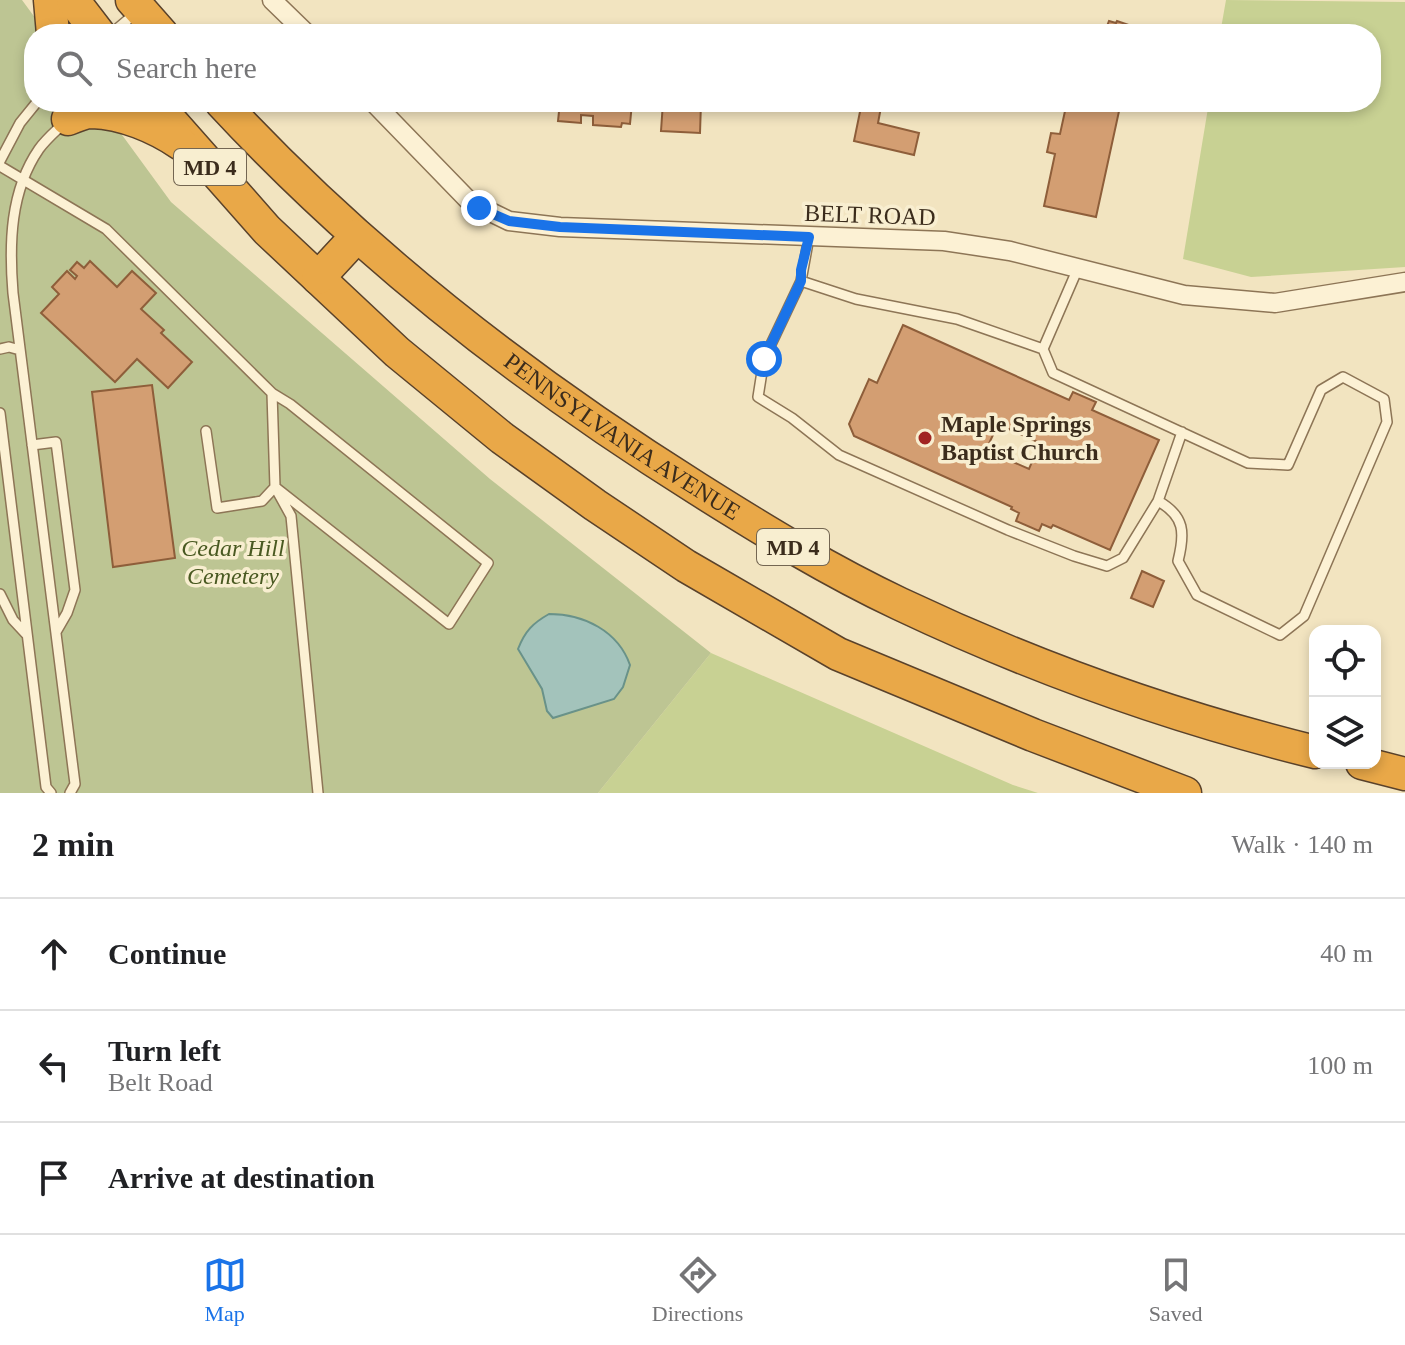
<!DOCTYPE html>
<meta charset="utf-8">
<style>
body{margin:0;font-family:Georgia,serif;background:#f2f2f2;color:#202124}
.controls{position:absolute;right:24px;bottom:24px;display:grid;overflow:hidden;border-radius:16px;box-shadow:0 4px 12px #0003}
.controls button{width:72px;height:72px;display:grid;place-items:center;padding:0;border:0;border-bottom:2px solid #e0e0e0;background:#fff;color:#202124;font:40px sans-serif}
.stop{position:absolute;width:24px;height:24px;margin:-18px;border:6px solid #1a73e8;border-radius:50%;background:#fff}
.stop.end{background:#1a73e8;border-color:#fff;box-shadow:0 2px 8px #0008}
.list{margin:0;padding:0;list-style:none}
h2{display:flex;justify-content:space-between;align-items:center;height:104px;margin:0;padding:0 32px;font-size:34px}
h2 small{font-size:26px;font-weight:400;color:#757577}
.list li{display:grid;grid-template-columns:52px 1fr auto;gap:24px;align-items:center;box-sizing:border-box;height:112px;padding:0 32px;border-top:2px solid #e0e0e0}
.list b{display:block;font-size:30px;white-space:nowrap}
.list p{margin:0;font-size:26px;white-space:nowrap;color:#757577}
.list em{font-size:26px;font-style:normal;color:#757577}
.icon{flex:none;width:44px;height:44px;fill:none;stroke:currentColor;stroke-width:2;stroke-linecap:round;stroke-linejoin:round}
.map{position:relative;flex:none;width:1405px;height:793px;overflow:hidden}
.search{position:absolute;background:#fff;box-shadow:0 4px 12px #0003;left:24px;right:24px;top:24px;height:88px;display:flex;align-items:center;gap:20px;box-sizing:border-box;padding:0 28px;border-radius:32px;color:#757577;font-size:30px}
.sheet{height:440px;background:#fff}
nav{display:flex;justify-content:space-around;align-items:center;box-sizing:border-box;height:112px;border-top:2px solid #e0e0e0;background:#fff;font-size:22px;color:#757577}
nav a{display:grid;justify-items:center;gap:4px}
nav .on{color:#1a73e8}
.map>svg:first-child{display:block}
.green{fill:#c8d193}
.cemetery{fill:#bdc593}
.water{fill:#a3c3bb;stroke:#699289;stroke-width:2}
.building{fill:#d39e72;stroke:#8e5e3a;stroke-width:2;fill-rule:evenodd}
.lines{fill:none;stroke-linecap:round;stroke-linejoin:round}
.lane-casing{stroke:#8d7556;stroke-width:12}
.street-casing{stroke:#8d7556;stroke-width:21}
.highway-casing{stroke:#5a422b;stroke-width:35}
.lane{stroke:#fcf1d4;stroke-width:9}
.street{stroke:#fcf1d4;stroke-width:18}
.highway{stroke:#e9a848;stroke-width:32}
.route{stroke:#1a73e8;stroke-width:10}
.poi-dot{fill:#a12421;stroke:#f8eed0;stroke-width:3}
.labels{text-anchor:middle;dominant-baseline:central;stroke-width:7;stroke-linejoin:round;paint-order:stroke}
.shield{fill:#f8eed0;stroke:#746652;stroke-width:2}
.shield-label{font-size:22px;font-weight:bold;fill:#3b2c1c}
.street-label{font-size:24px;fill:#3b2c1c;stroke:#f8eed0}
.poi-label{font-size:24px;font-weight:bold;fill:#3b2c1c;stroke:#f8eed0;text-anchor:start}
.park-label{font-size:24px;font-style:italic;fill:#495921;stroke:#f8eed0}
</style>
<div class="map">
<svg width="1405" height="793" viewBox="0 0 1405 793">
<rect width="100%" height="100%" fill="#f2e4c0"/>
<path class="green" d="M1226,0l179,2v265l-154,10 -68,-18 26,-157h162v-68h-151z
M711,653l302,132 25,8h-440z"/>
<path class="cemetery" d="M0,0h22l25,34h-13v68h64l73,100 319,277 221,174 -113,140h-598z"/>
<path class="water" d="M549,614c35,0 69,17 81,51l-7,22 -9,12 -61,19 -6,-7 -5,-22 -24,-40c7,-18 15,-26 31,-35z"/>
<path class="building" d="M1109,21l7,2 1,-2 38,13h-51z
M560,102h22v3l11,1 1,-4 38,1 -2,21 -8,-1 -1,4 -28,-2v-9l-12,-1v8l-23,-2z
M663,102l38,1 -1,30 -39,-2z
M862,102h20l-4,21 41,10 -5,22 -60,-14z
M1067,102h54l-25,115 -52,-11 11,-52 -8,-2 4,-19 9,1z
M90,261l27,26 15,-16 24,22 -15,16 23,21 -3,3 31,29 -24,26 -31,-29 -22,23 -74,-69 18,-19 -7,-7 15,-16 8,8 2,-3 -7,-6 7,-8 7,6z
M903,325l166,75 4,-8 23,10 -4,8 67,30 -49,110 -57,-25 -2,3 -9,-4 -3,7 -23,-10 3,-8 -8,-4 1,-2 -158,-71 -5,-12 20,-45 8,4zM998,424l42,19 -11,26 -43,-19z
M152,385l23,173 -62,9 -21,-175z
M1142,571l22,10 -11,26 -22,-9z"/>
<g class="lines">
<defs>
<path id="lane" d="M111,34l26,-22
M65,122c-8,8 -19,17 -26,27 -29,42 -30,95 -26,144l62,491 -5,9
M0,161l20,-38 17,-21
M0,166l106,63 166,164 18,11 198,159 -39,61 -174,-137 -13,14 -45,7 -11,-77
M809,237l-8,44 -37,78 -6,38 34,21 47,37 169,75 66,26 33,10 16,-8 35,-57c27,15 27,32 20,60l19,34 83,40 24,-19 83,-194 -3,-23 -41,-22 -22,13 -33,75 -40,-2 -195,-90 -10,-24 35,-81
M801,281l55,18 101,20 86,30
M0,349l9,-2 11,3
M272,393l3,94 16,29 27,277
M0,413l46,374 5,6
M32,445l24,-3 19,148 -8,23 -11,19
M1158,501l24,-69
M0,594l13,26 13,14"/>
<path id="street" d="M272,0l35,34
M373,102l97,100 39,19 51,6 384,14 66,10 174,44 91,8 130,-21"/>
<g id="highway">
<path d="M50,0l3,34"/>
<path d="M73,0l26,34"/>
<path d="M132,0l30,34"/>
<path d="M154,102l113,128 130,122 105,86 93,67 91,61 152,88 195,81 152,58"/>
<path id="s1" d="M221,102c140,151 303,278 477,387 65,41 132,82 202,115 133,63 273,113 415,148"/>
<path d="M68,119c7,-3 17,-7 24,-7 31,1 64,15 89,32"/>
<path d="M318,278l39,-42"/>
<path d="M1362,763l43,11"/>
</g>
</defs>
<use href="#lane" class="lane-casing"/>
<use href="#street" class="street-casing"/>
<use href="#highway" class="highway-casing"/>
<use href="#lane" class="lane"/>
<use href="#street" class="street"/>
<use href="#highway" class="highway"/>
</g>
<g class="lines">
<path class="route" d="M479,208l30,13 51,6 249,10 -8,33v11l-37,78"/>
</g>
<circle class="poi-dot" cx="925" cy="438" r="8"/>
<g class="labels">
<g class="shield">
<rect x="174" y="149" width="72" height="36" rx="6"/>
<rect x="757" y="529" width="72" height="36" rx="6"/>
</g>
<g class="shield-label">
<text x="210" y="167">MD 4</text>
<text x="793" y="547">MD 4</text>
</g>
<g class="street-label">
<text transform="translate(870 215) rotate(2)">BELT ROAD</text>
<text stroke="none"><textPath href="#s1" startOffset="524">PENNSYLVANIA AVENUE</textPath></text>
</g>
<g class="poi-label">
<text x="941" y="424">Maple Springs<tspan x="941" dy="28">Baptist Church</tspan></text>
</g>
<g class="park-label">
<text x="233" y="548">Cedar Hill<tspan x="233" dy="28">Cemetery</tspan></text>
</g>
</g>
</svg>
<div class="controls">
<button><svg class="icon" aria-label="locate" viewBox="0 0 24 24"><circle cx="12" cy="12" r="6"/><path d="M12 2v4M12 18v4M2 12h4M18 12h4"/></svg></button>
<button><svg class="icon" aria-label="layers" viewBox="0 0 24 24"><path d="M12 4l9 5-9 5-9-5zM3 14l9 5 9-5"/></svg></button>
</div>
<div class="stop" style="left:764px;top:359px"></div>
<div class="stop end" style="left:479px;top:208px"></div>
<div class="search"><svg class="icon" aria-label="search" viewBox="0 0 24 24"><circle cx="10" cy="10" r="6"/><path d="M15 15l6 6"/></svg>Search here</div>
</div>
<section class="sheet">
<h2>2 min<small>Walk · 140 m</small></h2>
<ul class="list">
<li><svg class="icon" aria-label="ahead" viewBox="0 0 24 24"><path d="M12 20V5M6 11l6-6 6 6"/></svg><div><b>Continue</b></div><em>40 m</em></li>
<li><svg class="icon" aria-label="left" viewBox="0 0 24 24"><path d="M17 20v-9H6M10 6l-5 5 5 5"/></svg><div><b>Turn left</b><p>Belt Road</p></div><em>100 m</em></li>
<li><svg class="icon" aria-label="arrive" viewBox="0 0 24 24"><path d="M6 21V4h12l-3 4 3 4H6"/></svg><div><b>Arrive at destination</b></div></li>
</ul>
</section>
<nav>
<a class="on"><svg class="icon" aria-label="map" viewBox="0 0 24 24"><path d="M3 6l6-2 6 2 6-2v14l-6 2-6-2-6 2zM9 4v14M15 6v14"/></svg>Map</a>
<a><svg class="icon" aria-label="directions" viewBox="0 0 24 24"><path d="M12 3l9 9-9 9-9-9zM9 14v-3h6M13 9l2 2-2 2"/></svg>Directions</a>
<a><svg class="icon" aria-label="saved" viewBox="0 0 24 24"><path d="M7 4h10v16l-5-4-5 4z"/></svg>Saved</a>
</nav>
